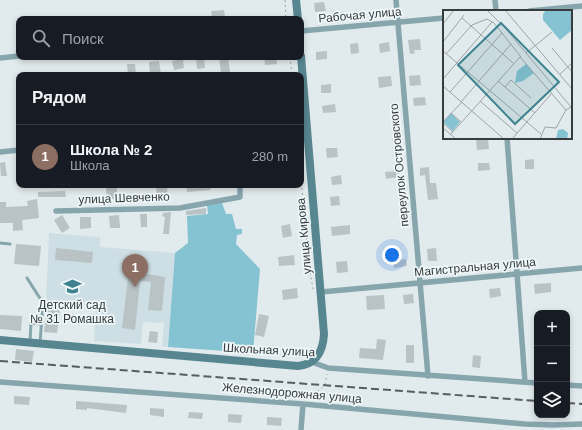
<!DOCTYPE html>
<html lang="ru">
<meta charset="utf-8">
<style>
body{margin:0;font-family:Arial,sans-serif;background:#20242c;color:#f1f3f6}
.controls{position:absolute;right:12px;bottom:12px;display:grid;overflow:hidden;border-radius:8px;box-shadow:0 2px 6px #0003}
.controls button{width:36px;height:36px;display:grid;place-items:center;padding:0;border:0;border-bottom:1px solid #363941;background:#171b24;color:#f1f3f6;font:20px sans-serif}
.you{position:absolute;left:392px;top:255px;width:14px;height:14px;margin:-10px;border:3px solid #fff;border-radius:50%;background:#1a73e8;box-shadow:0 0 0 6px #1a73e833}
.badge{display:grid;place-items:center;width:26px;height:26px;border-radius:50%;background:#d93025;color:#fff;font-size:13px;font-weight:700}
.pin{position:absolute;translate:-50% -33px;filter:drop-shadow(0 1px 2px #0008)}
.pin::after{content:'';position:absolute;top:21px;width:14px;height:12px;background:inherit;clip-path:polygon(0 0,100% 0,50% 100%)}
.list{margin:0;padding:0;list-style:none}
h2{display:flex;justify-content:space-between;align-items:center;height:52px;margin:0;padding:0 16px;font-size:17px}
h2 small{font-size:13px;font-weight:400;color:#9ea1a6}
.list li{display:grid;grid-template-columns:26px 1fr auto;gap:12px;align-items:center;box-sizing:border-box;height:64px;padding:0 16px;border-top:1px solid #363941}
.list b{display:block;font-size:15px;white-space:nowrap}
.list p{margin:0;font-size:13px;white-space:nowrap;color:#9ea1a6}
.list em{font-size:13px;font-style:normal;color:#9ea1a6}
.icon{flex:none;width:22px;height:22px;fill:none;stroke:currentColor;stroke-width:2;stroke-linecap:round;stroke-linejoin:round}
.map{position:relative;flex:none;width:582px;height:430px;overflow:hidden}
.search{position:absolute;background:#171b24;box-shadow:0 2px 6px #0003;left:16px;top:16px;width:288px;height:44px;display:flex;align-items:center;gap:10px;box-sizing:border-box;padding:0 14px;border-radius:8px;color:#9ea1a6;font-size:15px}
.panel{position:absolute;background:#171b24;box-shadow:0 2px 6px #0003;left:16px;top:72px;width:288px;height:116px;border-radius:8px}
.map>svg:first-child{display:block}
.built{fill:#cddfe4}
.green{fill:#86c3d2}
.building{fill:#b9c2c4}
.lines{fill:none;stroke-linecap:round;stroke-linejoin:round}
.path{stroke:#9da3a5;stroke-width:1;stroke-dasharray:2 3;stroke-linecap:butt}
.service{stroke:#87a5ad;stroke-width:3}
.minor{stroke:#87a5ad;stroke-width:5.5}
.secondary{stroke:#578590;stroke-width:8}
.rail{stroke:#595d5e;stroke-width:2;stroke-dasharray:8 4;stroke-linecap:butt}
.labels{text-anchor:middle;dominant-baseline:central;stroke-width:3.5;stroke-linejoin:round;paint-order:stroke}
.street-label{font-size:12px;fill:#393c3d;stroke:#eef7f9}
.poi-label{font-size:12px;fill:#393c3d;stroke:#eef7f9}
.inset-road{fill:none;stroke:#9ea4a6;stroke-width:1}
.view{fill:#3e8291;fill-opacity:0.15;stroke:#3e8291;stroke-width:2}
.inset-edge{fill:none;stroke:#393c3d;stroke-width:2}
</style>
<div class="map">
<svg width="582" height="430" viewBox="0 0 582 430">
<rect width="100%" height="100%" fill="#e1eaec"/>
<path class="built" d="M49,233l51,4v10l75,6 -7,94 -6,-1 2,-23 -21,-1 -2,22 -47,-3 2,-35 -50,-3z"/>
<path class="green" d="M222,203l4,11h6l4,15h6v5l-5,1 -1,9 24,25 -7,84 -85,-6 7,-94 13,-10 -1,-27 21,-2 -1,-10z"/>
<path class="building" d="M324,2l2,9 -11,1 -1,-9z
M224,10l1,7 -13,1 -1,-7z
M420,39l1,11h-7l1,3 -5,1 -2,-14z
M389,42l1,9 -10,2 -1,-9z
M358,43l1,10 -8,1 -1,-10z
M327,51v8l-11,1v-8z
M219,57h9l2,15 -9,1z
M264,57h12l1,7 -12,1z
M196,58h8l1,10 -8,1z
M183,59l1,9 -10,2 -2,-9z
M159,61l2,13 -11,1 -1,-13z
M127,64h8l1,10 -8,1z
M420,75l1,10 -11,1 -1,-10z
M391,76l1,10 -13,2 -1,-11z
M331,84v9h-10v-8z
M425,97l1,8 -12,1 -1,-8z
M335,104l1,8 -13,1 -1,-7z
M488,139l1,10 -12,1 -1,-10z
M326,148h11l1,9 -11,1z
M534,159v10h-9v-9z
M5,162l2,14h-6l-1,-13z
M478,163h11l1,7 -12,1z
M429,167l1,16h6l2,16 -10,1 -3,-25 -5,1v-8z
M399,171v6l-13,2 -1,-7z
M341,175l1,9 -10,1 -1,-8z
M186,185h24l1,5 -24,2z
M106,187h11v12h-10z
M167,187l1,11 -10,2 -2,-12z
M65,191l1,6h-28v-5z
M339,196l1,9 -9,1 -1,-9z
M37,199l2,19 -17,2 1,10 -10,1v-8h-13v-21h6v5l22,-1 -1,-5z
M206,208v6l-20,1v-4z
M171,212l-2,22h-6l2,-17 -3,-1 1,-3z
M140,214h7v13h-6z
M62,215l8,13 -8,5 -8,-13z
M119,215l1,13h-10l-1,-12z
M80,217h11v11l-11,1z
M290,224l2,12 -9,2 -2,-12z
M350,225v9l-18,2 -1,-9z
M16,244l25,2 -2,20 -25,-2z
M56,248l37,4 -1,11 -37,-3z
M436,248l1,13h-9l-1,-12z
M294,255l1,10 -16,1 -1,-9z
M406,259l1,7 -13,2 -1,-7z
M130,261l12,1 -1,11 24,4 -3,34 -14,-1 3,-28 -11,-1 -5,49 -13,-2z
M347,261l1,11 -11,1 -1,-11z
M551,283v9l-16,2 -1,-10z
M297,288l1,10 -15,2 -1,-10z
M500,288l1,8 -11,2 -1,-9z
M413,294l1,9 -10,1 -1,-9z
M384,295l1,14 -18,1 -1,-14z
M47,308l13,1 -3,24 -13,-1z
M259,314l10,2 -5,21 -9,-2z
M0,315l22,1 -1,15 -21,-2z
M150,331l8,1 -1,11 -9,-1z
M377,339l9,1 -3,20 -24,-2 1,-10 16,1z
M406,345h8v18h-8z
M16,349l18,2 -2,11 -17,-2z
M473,355l8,1 -1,12 -8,-1z
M14,396l16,1 -1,8 -15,-1z
M76,401l51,4 -1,8 -39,-5v2l-11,-1z
M150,408l14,1v8l-14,-2z
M189,412l14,1 -1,6 -14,-1z
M228,414l14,1 -1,8 -13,-1z
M267,417l15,1 -1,8 -14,-1z"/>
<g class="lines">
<path class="path" d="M285,0l1,19
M290,57l2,18
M301,178l8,88 4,23
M310,398l15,-13 2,-11"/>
<path class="service" d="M0,243l10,1
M27,278l16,25 -3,40
M30,341l1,-18 10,1"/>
<path class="minor" d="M396,0l32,376
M495,0l1,11
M529,11l53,-5
M301,31l143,-13
M0,58l19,-2
M507,138l18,244
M0,152l19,-2
M56,211l124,-3 60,-11v-12
M321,292l261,-24
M312,362l16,6 209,15
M0,382l303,22 222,20 28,1 29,-1
M567,385l15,1
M301,430l2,-26"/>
<path class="secondary" d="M296,0l2,19
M0,340l298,26c18,-2 25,-14 26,-32l-23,-278"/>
<path class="rail" d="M0,361l537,40
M567,403l15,1"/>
</g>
<defs>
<symbol id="school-bare" viewBox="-9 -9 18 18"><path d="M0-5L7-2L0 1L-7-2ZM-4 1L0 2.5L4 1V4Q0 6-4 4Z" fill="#3e8291" stroke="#eef7f9" stroke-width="2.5" paint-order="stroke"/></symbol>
</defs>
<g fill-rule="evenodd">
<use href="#school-bare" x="60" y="274" width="25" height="25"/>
</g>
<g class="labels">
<g class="street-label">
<text transform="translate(360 15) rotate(-5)">Рабочая улица</text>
<text transform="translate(399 165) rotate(-95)">переулок Островского</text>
<text transform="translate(124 198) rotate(-2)">улица Шевченко</text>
<text transform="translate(304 236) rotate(-95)">улица Кирова</text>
<text transform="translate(475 267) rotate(-5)">Магистральная улица</text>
<text transform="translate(269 350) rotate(3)">Школьная улица</text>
<text transform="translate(292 393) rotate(5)">Железнодорожная улица</text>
</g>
<g class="poi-label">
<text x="72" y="305">Детский сад<tspan x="72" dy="14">№ 31 Ромашка</tspan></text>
</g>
</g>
<g transform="translate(443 10)">
<rect width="129" height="129" fill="#e1eaec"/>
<path d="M103,0h26v20l-12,10 -17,-20v-6zM83,54l8,9 -11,8 -8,2 2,-12zM8,103l9,9 -7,9 -10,-9zM120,119l5,4 -1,6h-11l2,-9z" fill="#86c3d2"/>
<path class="inset-road" d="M44,0l19,19 65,78M62,0l67,79M19,8l51,45M0,14l11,-14M0,32l21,-27M109,38l20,24M0,41l98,83M83,43l26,-21M3,44l26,-29 15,-6 7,4 27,34M117,64l12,-11M0,69l49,-57M55,71l37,32M0,76l61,53M62,77l6,-7 20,18M7,82l52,-59M37,91l37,32M18,92l50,-58M8,103l10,9M0,112l19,-20M0,113l10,9M0,118l13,11M8,124l69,-77 46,53M69,129l40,-46M97,129l5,-12 11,1 10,-18 5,-3 1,1"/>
<path class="view" d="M58,13l58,59 -44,42 -57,-59z"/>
<rect width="129" height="129" class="inset-edge"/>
</g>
</svg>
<div class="controls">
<button>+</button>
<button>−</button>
<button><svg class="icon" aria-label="layers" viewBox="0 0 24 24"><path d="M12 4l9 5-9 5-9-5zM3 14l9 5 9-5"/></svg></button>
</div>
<div class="you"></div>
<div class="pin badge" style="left:135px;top:287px;background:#8d6e63">1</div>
<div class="search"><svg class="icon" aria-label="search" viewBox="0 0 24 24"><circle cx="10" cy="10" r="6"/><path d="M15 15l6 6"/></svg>Поиск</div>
<section class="panel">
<h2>Рядом<small></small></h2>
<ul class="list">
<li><span class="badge" style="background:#8d6e63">1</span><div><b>Школа № 2</b><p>Школа</p></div><em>280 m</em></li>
</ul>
</section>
</div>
